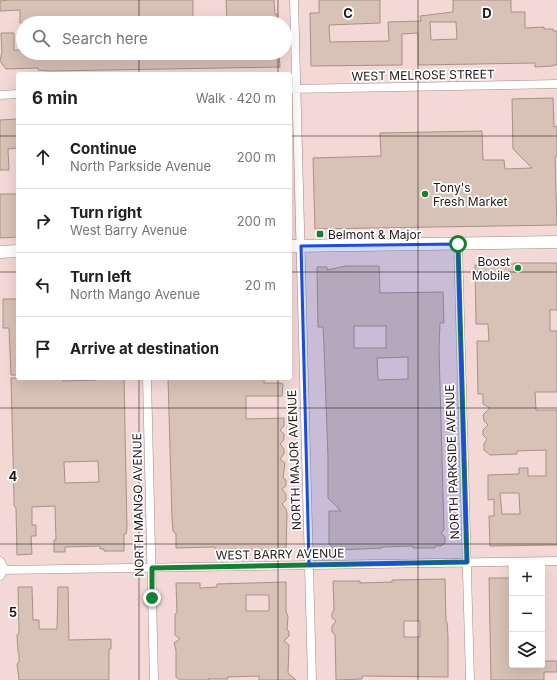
<!DOCTYPE html>
<meta charset="utf-8">
<style>
body{margin:0;font-family:Inter,sans-serif;background:#f2f2f2;color:#202124}
.controls{position:absolute;right:12px;bottom:12px;display:grid;overflow:hidden;border-radius:4px;box-shadow:0 4px 16px #0002}
.controls button{width:36px;height:36px;display:grid;place-items:center;padding:0;border:0;border-bottom:1px solid #e0e0e0;background:#fff;color:#202124;font:20px sans-serif}
.stop{position:absolute;width:12px;height:12px;margin:-9px;border:3px solid #177f34;border-radius:50%;background:#fff}
.stop.end{background:#177f34;border-color:#fff;box-shadow:0 1px 4px #0008}
.list{margin:0;padding:0;list-style:none}
h2{display:flex;justify-content:space-between;align-items:center;height:52px;margin:0;padding:0 16px;font-size:17px}
h2 small{font-size:13px;font-weight:400;color:#757577}
.list li{display:grid;grid-template-columns:26px 1fr auto;gap:12px;align-items:center;box-sizing:border-box;height:64px;padding:0 16px;border-top:1px solid #e0e0e0}
.list b{display:block;font-size:15px;white-space:nowrap}
.list p{margin:0;font-size:13px;white-space:nowrap;color:#757577}
.list em{font-size:13px;font-style:normal;color:#757577}
.icon{flex:none;width:22px;height:22px;fill:none;stroke:currentColor;stroke-width:2;stroke-linecap:round;stroke-linejoin:round}
.map{position:relative;flex:none;width:557px;height:680px;overflow:hidden}
.search{position:absolute;background:#fff;box-shadow:0 4px 16px #0002;left:16px;top:16px;width:276px;height:44px;display:flex;align-items:center;gap:10px;box-sizing:border-box;padding:0 14px;border-radius:22px;color:#757577;font-size:15px}
.panel{position:absolute;background:#fff;box-shadow:0 4px 16px #0002;left:16px;top:72px;width:276px;height:308px;border-radius:4px}
.map>svg:first-child{display:block}
.building{fill:#d8c1b6;stroke:#a79187;fill-rule:evenodd}
.lines{fill:none;stroke-linecap:round;stroke-linejoin:round}
.minor-casing{stroke:#a58b8a;stroke-width:9}
.secondary-casing{stroke:#a58b8a;stroke-width:13}
.minor{stroke:#fff;stroke-width:8}
.secondary{stroke:#fff;stroke-width:12}
.route{stroke:#177f34;stroke-width:5}
.marked{fill:#1d4ed8;fill-opacity:0.2;stroke:#1d4ed8;stroke-width:3;stroke-linejoin:round}
.grid{fill:none;stroke:#201716;stroke-width:1;stroke-opacity:0.55}
.poi-dot{fill:#177f34;stroke:#fff;stroke-width:1.5}
.labels{text-anchor:middle;dominant-baseline:central;stroke-width:3.5;stroke-linejoin:round;paint-order:stroke}
.street-label{font-size:12px;fill:#201716;stroke:#fff}
.poi-label{font-size:12px;fill:#201716;stroke:#fff;text-anchor:start}
.grid-label{font-size:13px;text-anchor:middle;font-weight:bold;fill:#201716;stroke:#fff;stroke-width:3.5;stroke-linejoin:round;paint-order:stroke}
</style>
<div class="map">
<svg width="557" height="680" viewBox="0 0 557 680">
<rect width="100%" height="100%" fill="#f3d8d6"/>
<path class="building" d="M8,0h185v23h-173v-13l-20,1v-10z
M226,0h48l1,14h2v9h-50z
M319,0h61v23l-51,2 1,17 59,-1 -1,-19 33,-1 -1,-5 33,-4v-12h58v12h14v16l19,-1v2h9v2h4v34h-4v1l-18,1v-4l-117,2v-32l-16,1v31l-91,1 -1,-53h9zM430,22h26l1,17 -26,1z
M1,33h13v17h9v3h256l1,14 -231,4 -11,-1v-2l-32,1 -6,-8 2,-9z
M553,98l1,29 3,-1v31h-2l2,68 -242,4 -2,-71 68,-2 -1,-23 102,-2 1,29h21l1,9 27,-1 -19,-19 -1,-50z
M18,119v29l-10,1 1,21h-9v-50z
M0,194h18v43l-18,1z
M514,263h43v47h-7v21h7v61h-22l1,18h21v135l-67,1 -1,-30h5v-17l-6,1v-25l31,-1v-6h9v8h18v-26l-29,1v3l-27,1 -6,-5v-6l3,-5 -4,-4v-5l5,-5 -4,-4 -1,-6 7,-7 -7,-4v-10h-5l-1,-53h12l-1,-17h-12l-1,-59 39,-1zM500,493h19l1,21h-18z
M346,266h33l1,27 63,-1 1,31h-4l-1,26 5,181 -3,3 4,4v6l-4,3h-6v2h-22v-2l-31,1v1l-43,2v-2h-6l-4,-4v-33h12l-13,-13v-40l-4,-113 -1,-18h-5l-1,-60h10v3zM354,326h32v22h-32zM408,357v22l-30,1 -1,-22z
M3,299h15v76h-7l-2,-47h-6z
M11,378h52v3l34,-1v-2h27l3,150 -1,6h-2v17h-20v-2h-4v-3l-35,1v5h-11v-12h2l-1,-34 -23,1v18h4v11h-5l1,18 -15,1 -1,-47 -2,-2v-10zM98,461l1,21 -34,1 -1,-21z
M168,378h96v5h16l3,1 -1,12h-36v23l38,-1v8l-4,4 4,4v6l-4,4 4,5v5l-4,5 5,4 -2,15 3,2v6l-4,3 4,5v6l-4,4 4,5 1,5 -1,36h-71v-3l-39,1v-14l-3,-3 -1,-13z
M489,578h23v87h30v-4h15v11h-13v8h-53z
M445,579l1,43h1l1,14v41l-86,-1v3l-26,1 -1,-45 -3,-3v-6l4,-5 -4,-3v-5l2,-3 -1,-29h27v2l32,-1v-2zM404,621h16v16h-16z
M286,582v29l2,6 -1,13 2,1v5l-5,5 5,4 -1,28 8,7h-37v-4l-32,1 1,2h-20l1,1h-29l-4,-3v-27l-2,-7 6,-4 -5,-4v-21l2,-1 -1,-30h24v5l17,-1v-3zM246,595h23v16h-23z
M18,587h14l1,33h6v9h18l1,-42h10l1,53 42,-1v10h-2v31h-90l-2,-16 2,-2v-8l-1,-2 -1,-17 2,-2v-3z"/>
<g class="lines">
<defs>
<path id="minor" d="M294,0l18,680
M290,89l267,-5
M0,95l18,-1
M458,244l12,436
M147,378l7,302
M0,561c4,5 4,10 0,15
M3,570l554,-9"/>
<path id="secondary" d="M290,246l267,-4
M0,252l18,-1"/>
</defs>
<use href="#minor" class="minor-casing"/>
<use href="#secondary" class="secondary-casing"/>
<use href="#minor" class="minor"/>
<use href="#secondary" class="secondary"/>
</g>
<g class="lines">
<path class="route" d="M152,598v-30l315,-6 -9,-318"/>
</g>
<path class="marked" d="M458,244l9,318 -158,3 -8,-319z"/>
<path class="grid" d="M139,0v23M278,0v23M418,0v680M139,53v21M278,53v21M0,136h18M290,136h267M0,272h18M290,272h267M139,378v302M278,378v302M0,408h557M0,544h557"/>
<g class="poi-dot">
<circle cx="425" cy="194" r="4"/>
<rect x="316" y="230" width="8" height="8" rx="2"/>
<circle cx="518" cy="268" r="4"/>
</g>
<g class="labels">
<g class="street-label">
<text transform="translate(423 75) rotate(-1)">WEST MELROSE STREET</text>
<text transform="translate(294 460) rotate(-92)">NORTH MAJOR AVENUE</text>
<text transform="translate(452 462) rotate(-92)">NORTH PARKSIDE AVENUE</text>
<text transform="translate(138 505) rotate(-91)">NORTH MANGO AVENUE</text>
<text transform="translate(280 554) rotate(-1)">WEST BARRY AVENUE</text>
</g>
<g class="poi-label">
<text x="433" y="187">Tony's<tspan x="433" dy="14">Fresh Market</tspan></text>
<text x="328" y="234">Belmont &amp; Major</text>
<text x="510" y="261" text-anchor="end">Boost<tspan x="510" dy="14">Mobile</tspan></text>
</g>
</g>
<g class="grid-label">
<text x="348" y="18">C</text>
<text x="487" y="18">D</text>
<text x="13" y="481">4</text>
<text x="13" y="617">5</text>
</g>
</svg>
<div class="controls">
<button>+</button>
<button>−</button>
<button><svg class="icon" aria-label="layers" viewBox="0 0 24 24"><path d="M12 4l9 5-9 5-9-5zM3 14l9 5 9-5"/></svg></button>
</div>
<div class="stop" style="left:458px;top:244px"></div>
<div class="stop end" style="left:152px;top:598px"></div>
<div class="search"><svg class="icon" aria-label="search" viewBox="0 0 24 24"><circle cx="10" cy="10" r="6"/><path d="M15 15l6 6"/></svg>Search here</div>
<section class="panel">
<h2>6 min<small>Walk · 420 m</small></h2>
<ul class="list">
<li><svg class="icon" aria-label="ahead" viewBox="0 0 24 24"><path d="M12 20V5M6 11l6-6 6 6"/></svg><div><b>Continue</b><p>North Parkside Avenue</p></div><em>200 m</em></li>
<li><svg class="icon" aria-label="right" viewBox="0 0 24 24"><path d="M7 20v-9h11M14 6l5 5-5 5"/></svg><div><b>Turn right</b><p>West Barry Avenue</p></div><em>200 m</em></li>
<li><svg class="icon" aria-label="left" viewBox="0 0 24 24"><path d="M17 20v-9H6M10 6l-5 5 5 5"/></svg><div><b>Turn left</b><p>North Mango Avenue</p></div><em>20 m</em></li>
<li><svg class="icon" aria-label="arrive" viewBox="0 0 24 24"><path d="M6 21V4h12l-3 4 3 4H6"/></svg><div><b>Arrive at destination</b></div></li>
</ul>
</section>
</div>
